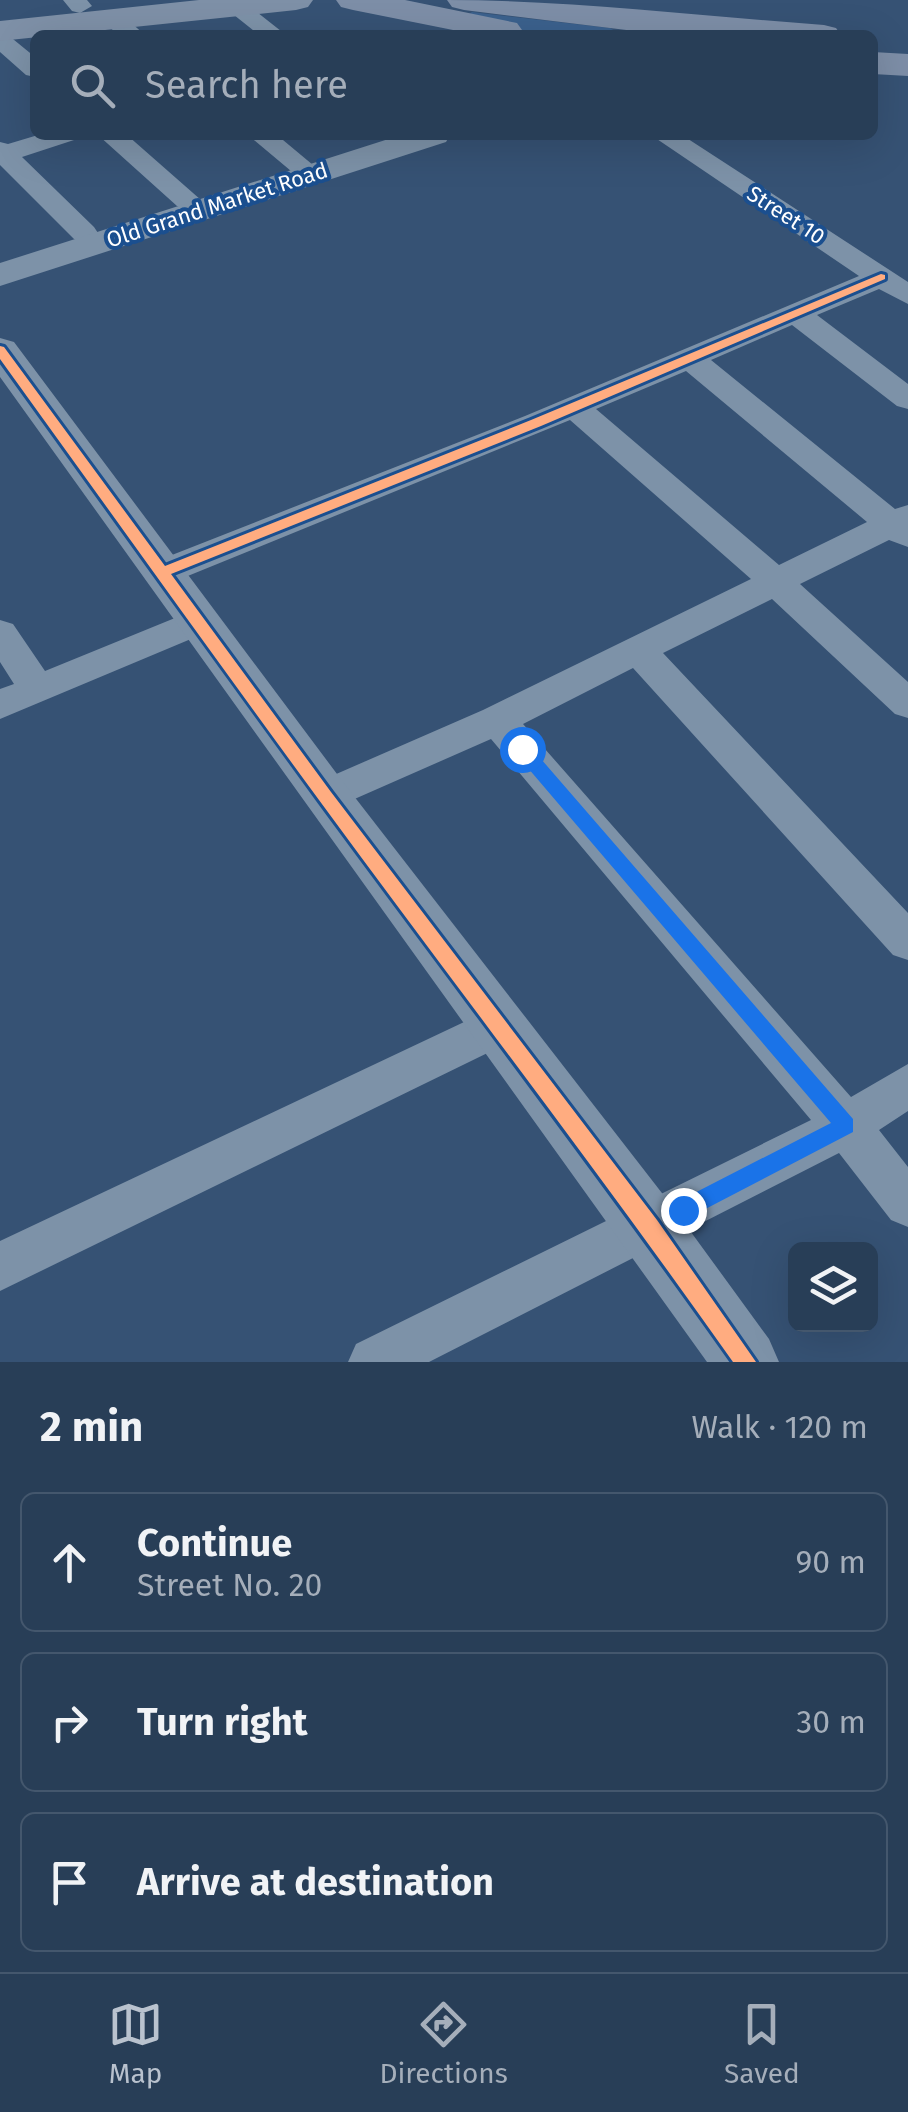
<!DOCTYPE html>
<meta charset="utf-8">
<style>
body{margin:0;font-family:"Fira Sans",sans-serif;background:#30455d;color:#f1f3f6}
.controls{position:absolute;right:30px;bottom:30px;display:grid;overflow:hidden;border-radius:15px;box-shadow:0 10px 40px #0002}
.controls button{width:90px;height:90px;display:grid;place-items:center;padding:0;border:0;border-bottom:2px solid #44576d;background:#283e57;color:#f1f3f6;font:50px sans-serif}
.stop{position:absolute;width:30px;height:30px;margin:-22px;border:8px solid #1a73e8;border-radius:50%;background:#fff}
.stop.end{background:#1a73e8;border-color:#fff;box-shadow:0 2px 10px #0008}
.list{margin:0;padding:0;list-style:none}
h2{display:flex;justify-content:space-between;align-items:center;height:130px;margin:0;padding:0 40px;font-size:42px}
h2 small{font-size:32px;font-weight:400;color:#a5aeba}
.list li{display:grid;grid-template-columns:65px 1fr auto;gap:30px;align-items:center;box-sizing:border-box;height:140px;margin:0 20px 20px;padding:0 20px;border:2px solid #44576d;border-radius:15px}
.list b{display:block;font-size:38px;white-space:nowrap}
.list p{margin:0;font-size:32px;white-space:nowrap;color:#a5aeba}
.list em{font-size:32px;font-style:normal;color:#a5aeba}
.icon{flex:none;width:55px;height:55px;fill:none;stroke:currentColor;stroke-width:2;stroke-linecap:round;stroke-linejoin:round}
.map{position:relative;flex:none;width:908px;height:1362px;overflow:hidden}
.search{position:absolute;background:#283e57;box-shadow:0 10px 40px #0002;left:30px;right:30px;top:30px;height:110px;display:flex;align-items:center;gap:25px;box-sizing:border-box;padding:0 35px;border-radius:15px;color:#a5aeba;font-size:38px}
.sheet{height:610px;background:#283e57}
nav{display:flex;justify-content:space-around;align-items:center;box-sizing:border-box;height:140px;border-top:2px solid #44576d;background:#283e57;font-size:28px;color:#a5aeba}
nav a{display:grid;justify-items:center;gap:5px}
nav .on{color:#b9c2ce}
.map>svg:first-child{display:block}
.lines{fill:none;stroke-linecap:round;stroke-linejoin:round}
.canal{fill:#3b618d;fill-rule:evenodd}
.minor{fill:#7d92a8;fill-rule:evenodd}
.tertiary{fill:#7d92a8;fill-rule:evenodd}
.primary{fill:#7d8ea7;fill-rule:evenodd}
.trunk{fill:#7e90a7;fill-rule:evenodd}
.cycleway-casing{stroke:#1b4f8f;stroke-width:6}
.cycleway{fill:#ffac80;fill-rule:evenodd}
.route{fill:#1a73e8}
.labels{text-anchor:middle;dominant-baseline:central;stroke-width:8;stroke-linejoin:round;paint-order:stroke}
.far-street-label{font-size:22px;fill:#fff;stroke:#1b4f8f}
</style>
<div class="map">
<svg width="908" height="1362" viewBox="0 0 908 1362">
<rect width="100%" height="100%" fill="#365274"/>
<g class="lines">
<path class="canal" d="M472,12l138,16 11,7h-68l-89,-11 -3,-5z"/>
<path class="minor" d="M63,0h24l5,6 -12,7 -8,-2z
M236,0l8,2 42,33h-27l-35,-28z
M113,12l8,2 24,21h-27l-17,-16z
M0,33l8,2 27,22v20l-9,-2 -26,-23z
M38,135h40l-4,5 -52,17 72,70 4,6 -4,6h-20l-74,-74v-23l8,2z
M98,135h29l74,65 -4,6h-20z
M248,135h29l36,30 -4,6h-18z
M651,135h31l226,147v22l-29,-15 -62,26 91,69v25l-11,-3 -105,-81 -81,35 184,149 13,-4v42l-19,-7 -89,44 108,98v36l-13,-4 -123,-115 -109,54 245,260v47l-15,-5 -260,-287 -110,56 328,373 57,-33v47l-29,19 29,37v60l-17,-7 -52,-67 -410,209h-81l8,-18 455,-224 -320,-381 -166,73 -14,-5 -6,-11 6,-11 172,-75 268,-131 -181,-159 -397,162 -12,3 -12,-3 -6,-9 6,-9 376,-148 334,-140zM686,371l181,151 -88,43 -183,-156z
M197,609l13,4 5,9 -5,9 -210,88v-30l14,-5 -14,-22v-42l13,4 32,47z
M498,1006l16,6 6,14 -6,14 -514,251v-50z"/>
<path class="tertiary" d="M401,135h49l-4,7 -446,144v-23z
M0,338l14,4 329,440 329,424 97,133 10,23h-72l-707,-985z"/>
<path class="primary" d="M336,0h69l112,23 5,7 -3,5h-41l-125,-25 -12,-3z
M447,0c126,0 251,16 377,25l12,3 5,7h-174l-203,-25 -12,-3z
M873,52l35,2v22l-35,-2z"/>
<path class="trunk" d="M199,0h114l-5,7 -12,3 -296,31v-20z"/>
<defs>
<path id="cycleway" d="M881,274l4,1v4l-344,147 -370,148 160,218 326,428 99,142h-23c-134,-190 -276,-374 -414,-562 -108,-147 -212,-293 -319,-441v-13l4,1 161,219 366,-146z"/>
</defs>
<use href="#cycleway" class="cycleway-casing"/>
<use href="#cycleway" class="cycleway"/>
</g>
<path class="route" d="M522,743l6,1 325,375v13l-163,85h-15l-3,-7 3,-7 156,-80 -315,-369v-10z"/>
<g class="labels">
<g class="far-street-label">
<text transform="translate(217 205) rotate(-18)">Old Grand Market Road</text>
<text transform="translate(786 215) rotate(33)">Street 10</text>
</g>
</g>
</svg>
<div class="controls">
<button><svg class="icon" aria-label="layers" viewBox="0 0 24 24"><path d="M12 4l9 5-9 5-9-5zM3 14l9 5 9-5"/></svg></button>
</div>
<div class="stop" style="left:522px;top:749px"></div>
<div class="stop end" style="left:683px;top:1210px"></div>
<div class="search"><svg class="icon" aria-label="search" viewBox="0 0 24 24"><circle cx="10" cy="10" r="6"/><path d="M15 15l6 6"/></svg>Search here</div>
</div>
<section class="sheet">
<h2>2 min<small>Walk · 120 m</small></h2>
<ul class="list">
<li><svg class="icon" aria-label="ahead" viewBox="0 0 24 24"><path d="M12 20V5M6 11l6-6 6 6"/></svg><div><b>Continue</b><p>Street No. 20</p></div><em>90 m</em></li>
<li><svg class="icon" aria-label="right" viewBox="0 0 24 24"><path d="M7 20v-9h11M14 6l5 5-5 5"/></svg><div><b>Turn right</b></div><em>30 m</em></li>
<li><svg class="icon" aria-label="arrive" viewBox="0 0 24 24"><path d="M6 21V4h12l-3 4 3 4H6"/></svg><div><b>Arrive at destination</b></div></li>
</ul>
</section>
<nav>
<a class="on"><svg class="icon" aria-label="map" viewBox="0 0 24 24"><path d="M3 6l6-2 6 2 6-2v14l-6 2-6-2-6 2zM9 4v14M15 6v14"/></svg>Map</a>
<a><svg class="icon" aria-label="directions" viewBox="0 0 24 24"><path d="M12 3l9 9-9 9-9-9zM9 14v-3h6M13 9l2 2-2 2"/></svg>Directions</a>
<a><svg class="icon" aria-label="saved" viewBox="0 0 24 24"><path d="M7 4h10v16l-5-4-5 4z"/></svg>Saved</a>
</nav>
